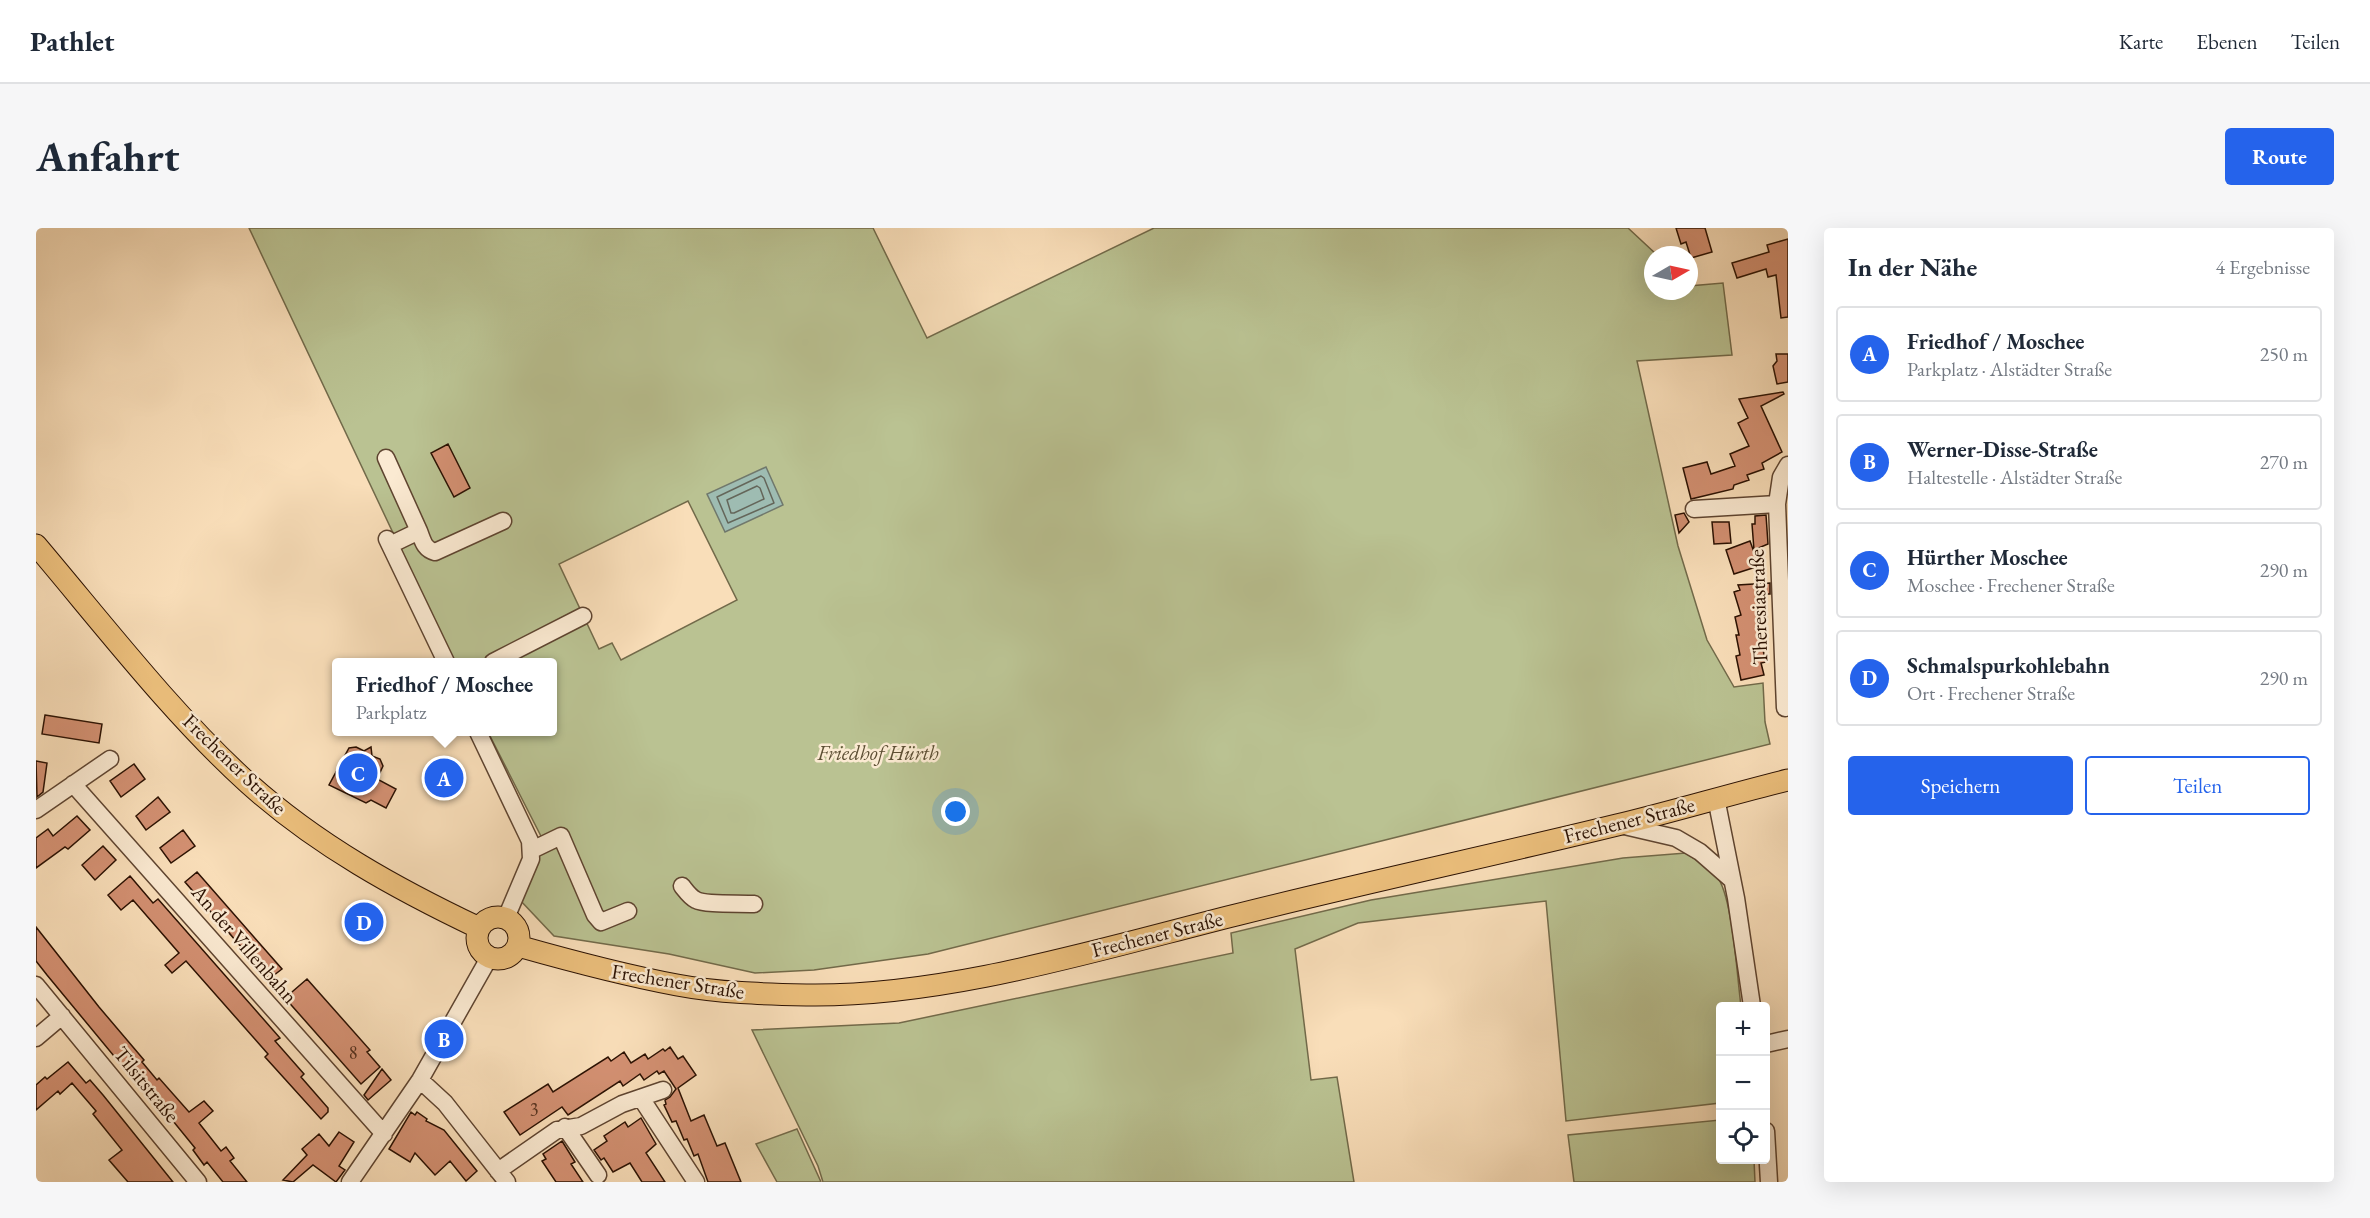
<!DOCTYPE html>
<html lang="de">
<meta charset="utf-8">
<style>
body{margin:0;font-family:"EB Garamond",serif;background:#f6f6f7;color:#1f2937}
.controls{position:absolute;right:18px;bottom:18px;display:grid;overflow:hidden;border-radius:6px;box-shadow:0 6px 24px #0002}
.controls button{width:54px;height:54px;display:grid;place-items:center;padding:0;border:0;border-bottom:2px solid #e0e1e3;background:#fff;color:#1f2937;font:30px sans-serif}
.compass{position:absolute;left:1608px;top:18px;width:54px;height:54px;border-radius:50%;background:#fff;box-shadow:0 6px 24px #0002;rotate:81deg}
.you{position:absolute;left:920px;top:584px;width:21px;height:21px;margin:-15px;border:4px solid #fff;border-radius:50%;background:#1a73e8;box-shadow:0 0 0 9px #1a73e833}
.badge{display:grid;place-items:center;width:39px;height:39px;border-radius:50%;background:#2563eb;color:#fff;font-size:20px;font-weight:700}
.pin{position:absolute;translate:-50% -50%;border:3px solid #fff;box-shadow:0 2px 6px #0006}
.popup{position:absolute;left:296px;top:430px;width:225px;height:78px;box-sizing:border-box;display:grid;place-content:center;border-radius:6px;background:#fff;filter:drop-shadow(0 2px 4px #0005);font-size:20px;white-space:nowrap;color:#747a83}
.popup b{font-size:22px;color:#1f2937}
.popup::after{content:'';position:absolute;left:50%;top:100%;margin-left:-12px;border:12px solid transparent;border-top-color:#fff}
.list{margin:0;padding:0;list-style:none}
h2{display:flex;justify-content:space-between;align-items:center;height:78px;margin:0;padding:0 24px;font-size:26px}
h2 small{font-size:20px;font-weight:400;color:#747a83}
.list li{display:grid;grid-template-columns:39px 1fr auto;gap:18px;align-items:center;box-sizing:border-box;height:96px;margin:0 12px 12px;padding:0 12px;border:2px solid #e0e1e3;border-radius:6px}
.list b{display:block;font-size:22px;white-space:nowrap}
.list p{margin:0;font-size:20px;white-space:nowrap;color:#747a83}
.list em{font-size:20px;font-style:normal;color:#747a83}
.actions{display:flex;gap:12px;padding:18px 24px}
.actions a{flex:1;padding:14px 0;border:2px solid #2563eb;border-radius:6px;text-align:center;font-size:21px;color:#2563eb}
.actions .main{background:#2563eb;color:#fff}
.icon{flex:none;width:33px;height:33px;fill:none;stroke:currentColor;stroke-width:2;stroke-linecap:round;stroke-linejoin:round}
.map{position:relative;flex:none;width:1752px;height:954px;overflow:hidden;border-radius:6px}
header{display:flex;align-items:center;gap:36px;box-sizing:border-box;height:84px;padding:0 30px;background:#fff;border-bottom:2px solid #e0e1e3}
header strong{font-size:28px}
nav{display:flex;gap:33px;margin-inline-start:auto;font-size:21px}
.intro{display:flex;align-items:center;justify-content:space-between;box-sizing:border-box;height:144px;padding:0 36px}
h1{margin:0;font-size:42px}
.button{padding:15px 27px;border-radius:6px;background:#2563eb;color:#fff;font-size:21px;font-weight:700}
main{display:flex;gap:36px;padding:0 36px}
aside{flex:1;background:#fff;border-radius:6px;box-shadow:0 6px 24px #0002}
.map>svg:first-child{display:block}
.green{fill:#bac292;stroke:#726a4a;stroke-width:1.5;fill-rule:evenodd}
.water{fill:#9ebcb2;stroke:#70786c;stroke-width:1.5}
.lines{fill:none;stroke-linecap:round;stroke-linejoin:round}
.shore{stroke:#64665a;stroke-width:1.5}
.building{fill:#d39072;stroke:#2b1102;stroke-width:1.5}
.minor-casing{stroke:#5e4430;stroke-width:19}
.major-casing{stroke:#2b1102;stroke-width:23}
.minor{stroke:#fbead2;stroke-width:16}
.major{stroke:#ecbf7c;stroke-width:21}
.labels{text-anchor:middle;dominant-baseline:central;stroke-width:5;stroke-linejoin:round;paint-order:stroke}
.number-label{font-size:18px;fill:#55311e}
.street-label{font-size:21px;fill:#2b1102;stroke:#fbead2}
.park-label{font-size:21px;font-style:italic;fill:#5d4f34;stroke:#fbead2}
</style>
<header>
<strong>Pathlet</strong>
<nav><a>Karte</a><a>Ebenen</a><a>Teilen</a></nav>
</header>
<div class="intro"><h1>Anfahrt</h1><a class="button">Route</a></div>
<main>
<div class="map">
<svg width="1752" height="954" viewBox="0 0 1752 954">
<rect width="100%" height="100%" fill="#f9deb9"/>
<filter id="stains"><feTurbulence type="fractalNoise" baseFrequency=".00333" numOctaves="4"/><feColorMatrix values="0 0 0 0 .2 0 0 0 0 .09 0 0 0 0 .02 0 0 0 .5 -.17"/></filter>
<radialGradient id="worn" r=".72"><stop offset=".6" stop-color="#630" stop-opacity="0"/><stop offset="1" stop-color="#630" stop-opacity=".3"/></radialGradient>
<path class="green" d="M213,0h624l54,110 227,-110h474l29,27h-4v36h36v-5l34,-3 9,72 -95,6 41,185 29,94 27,47 29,-4 2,39 5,22 -842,210 -114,16 -59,3 -86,-19 -115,-18 -34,-36 19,-47 9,-3 -60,-118h64v-70h-98zM652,273l49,99 -116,60 -9,-17 -13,6 -40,-85z
M1650,625c9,7 22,13 30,22 17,20 21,103 25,131h-21v97l-154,18 -20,-220 -188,22 -63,26 16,131 26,-3 17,105h-531l-5,-16 -66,-136 147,-7 334,-70 -2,-20 140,-33 252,-42z
M1684,892v40h34l1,22h-181l-6,-47z
M761,901l24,53h-44l-21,-38z"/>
<path class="water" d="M730,239l17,38 -58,27 -18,-38z"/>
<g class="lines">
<path class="shore" d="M725,248l3,2 10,25 -46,20 -11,-26z
M721,258l3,2 4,11 -30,14h-3l-4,-13z"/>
</g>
<path class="building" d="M1640,0h29l7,24 -21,6 -5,-16 -5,2z
M1752,11v78l-7,1 -5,-43 -8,2 -2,-8 -29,9 -5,-15 37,-11 -2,-7z
M1740,126h12v28l-11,2 -4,-18 4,-5z
M1747,164l1,2 -23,12 21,46 -20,11 2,6 -17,6 2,5 -15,5 -1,4 -42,10 -8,-31 24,-6 4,12 24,-8 -5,-12 19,-8 -11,-23 10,-5 -9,-19z
M412,216l22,44 -16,9 -23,-44z
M1648,285l5,9 -10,11 -4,-18z
M1730,287l2,29 -14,6 -2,-26h3v-8z
M1676,294h17l2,21 -17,1z
M1714,313l9,25 -25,8 -8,-24z
M1734,355v11h-9l6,24 -6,2 6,29 -4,1 3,12 -5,1 3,12 -23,5 -5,-24 4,-1 -4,-20h3l-4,-18 6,-2 -7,-23 6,-2 -2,-5z
M9,487l57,9 -3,19 -57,-9z
M320,519l8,4 7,-4 1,9 8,3 3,7 -6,13 19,10 -10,19 -15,-8 -5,3 -37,-18 20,-37z
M0,533l11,2 -4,29 -6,5z
M98,536l11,15 -24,18 -11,-16z
M122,569l12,15 -24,18 -10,-14z
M41,588l13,14 -22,19 -3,-2 -29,21v-30l12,-9 5,7z
M147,602l12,16 -24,17 -11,-15z
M67,618l13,14 -21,20 -13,-15z
M161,644l85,97 -13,10 -84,-97z
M94,648l23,27 5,-4 122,139 -5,3 29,33 -3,3 27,31v4l-7,7 -56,-62 3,-3 -82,-93 -14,12 -7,-8 14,-12 -46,-53 -12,10 -13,-15z
M0,699l63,80 45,53 -2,2 15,18 2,-2 30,34 15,-11 9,10 -14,12 22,28 5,-4 8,11 -4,3 17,21h-24l-16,-20 -3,3 -11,-15 2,-2 -39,-48 -2,2 -23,-31 -3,2 -81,-98 -11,-14z
M271,751l63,71 -3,2 13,15 -19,17 -76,-86z
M634,819l8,12 5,-3 13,19 -18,13 13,33 13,-6 13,31 8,-3 16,39h-33l-10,-28 -4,2 -7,-17 -3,1 -8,-19 -4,1 -8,-17 2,-1 -1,-4 5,-3 6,-8 -12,-18 -5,3 -2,-3 -13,9 -4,-6 -17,12 -3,-5 -52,34 -6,-8 -42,28 -16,-23 44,-28 5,8 55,-35 3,4 13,-9 7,11 14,-9 3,5 15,-10 2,2z
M32,834l18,21 4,-3 13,15 70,87h-45l-19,-22 13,-10 -29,-36 3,-3 -24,-28 -12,11 -2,-3 -22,19v-25l9,-8 2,2z
M346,841l9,11 -23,20 -4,-5z
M375,884l4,3 2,-3 10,7 -1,2 18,9 33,41 -11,10 -16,-20 -15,14 -20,-22 -5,9 -21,-13z
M605,890l15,26 -10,9 19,29h-23l-12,-19 -17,9 -9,-14 -3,2 -7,-10 13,-9 -3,-5 21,-14 3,5z
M303,904l15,10 -15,24 6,4 -9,12 -23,-17 -20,17 -10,-2 24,-25 -5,-6 17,-15 10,12z
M526,913l13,21 -4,2 12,18h-27l-14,-21 4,-2 -3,-5z"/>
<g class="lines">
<defs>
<path id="minor" d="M350,230l33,73 -29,14
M1658,281l83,-5
M383,303c4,10 5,18 16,21l68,-31
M351,311l59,123
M457,434l90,-46
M1749,480l-8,-204 4,-27 7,-12
M442,504l52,109 1,18 -25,59
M37,556l311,350
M1680,570l20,100 16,108
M0,582l74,-51
M1584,597l56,13 24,14 32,28
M496,622l29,-14 34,79 6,7 27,-11
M646,658c4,5 8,11 14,14 9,5 45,3 58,4
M0,757l162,197
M0,810l26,-22
M1730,816l22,-5
M384,852l25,23 62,79
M605,870l55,84
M529,899l33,48
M1730,903l3,51
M462,943l59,-41 24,-4 41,-22 41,-14
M314,954l70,-102 69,-122"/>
<path id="major" d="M0,317c67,79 136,169 212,238 69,62 149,106 231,145
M441 710a21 21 0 1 1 42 0a21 21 0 1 1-42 0Z
M482,718c53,15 105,29 159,39 42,8 87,9 130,10 140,2 293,-46 429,-80 127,-32 254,-59 381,-90 58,-14 114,-31 171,-45"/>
</defs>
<use href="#minor" class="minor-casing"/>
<use href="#major" class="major-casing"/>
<use href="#minor" class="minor"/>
<use href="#major" class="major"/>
</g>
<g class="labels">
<g class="number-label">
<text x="317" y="824">8</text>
<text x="498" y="881">3</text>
</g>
<g class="street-label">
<text transform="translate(1722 379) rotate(-92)">Theresiastraße</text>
<text transform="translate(199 536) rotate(44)">Frechener Straße</text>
<text transform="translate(1593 592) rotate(-14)">Frechener Straße</text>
<text transform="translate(1121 706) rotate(-14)">Frechener Straße</text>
<text transform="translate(209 716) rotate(49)">An der Villenbahn</text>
<text transform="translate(642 753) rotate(9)">Frechener Straße</text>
<text transform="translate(111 856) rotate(51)">Tilsitstraße</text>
</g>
<g class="park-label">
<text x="842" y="524">Friedhof Hürth</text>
</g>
</g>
<rect width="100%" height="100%" filter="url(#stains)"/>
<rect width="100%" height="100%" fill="url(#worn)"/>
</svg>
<div class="controls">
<button>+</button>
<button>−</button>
<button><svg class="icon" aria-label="locate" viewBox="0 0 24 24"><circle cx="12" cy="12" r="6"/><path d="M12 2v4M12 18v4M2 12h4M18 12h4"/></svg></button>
</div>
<svg class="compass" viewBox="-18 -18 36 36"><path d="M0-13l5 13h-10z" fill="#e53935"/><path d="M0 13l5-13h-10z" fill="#747a83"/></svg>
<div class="you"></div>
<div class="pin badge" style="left:408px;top:550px">A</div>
<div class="popup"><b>Friedhof / Moschee</b>Parkplatz</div>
<div class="pin badge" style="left:408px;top:811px">B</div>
<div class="pin badge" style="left:322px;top:545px">C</div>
<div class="pin badge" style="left:328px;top:694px">D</div>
</div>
<aside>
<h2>In der Nähe<small>4 Ergebnisse</small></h2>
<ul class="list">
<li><span class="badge">A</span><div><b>Friedhof / Moschee</b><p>Parkplatz · Alstädter Straße</p></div><em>250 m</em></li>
<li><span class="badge">B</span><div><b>Werner-Disse-Straße</b><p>Haltestelle · Alstädter Straße</p></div><em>270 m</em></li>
<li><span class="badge">C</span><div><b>Hürther Moschee</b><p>Moschee · Frechener Straße</p></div><em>290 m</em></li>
<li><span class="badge">D</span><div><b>Schmalspurkohlebahn</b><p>Ort · Frechener Straße</p></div><em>290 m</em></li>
</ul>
<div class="actions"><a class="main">Speichern</a><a>Teilen</a></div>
</aside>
</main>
